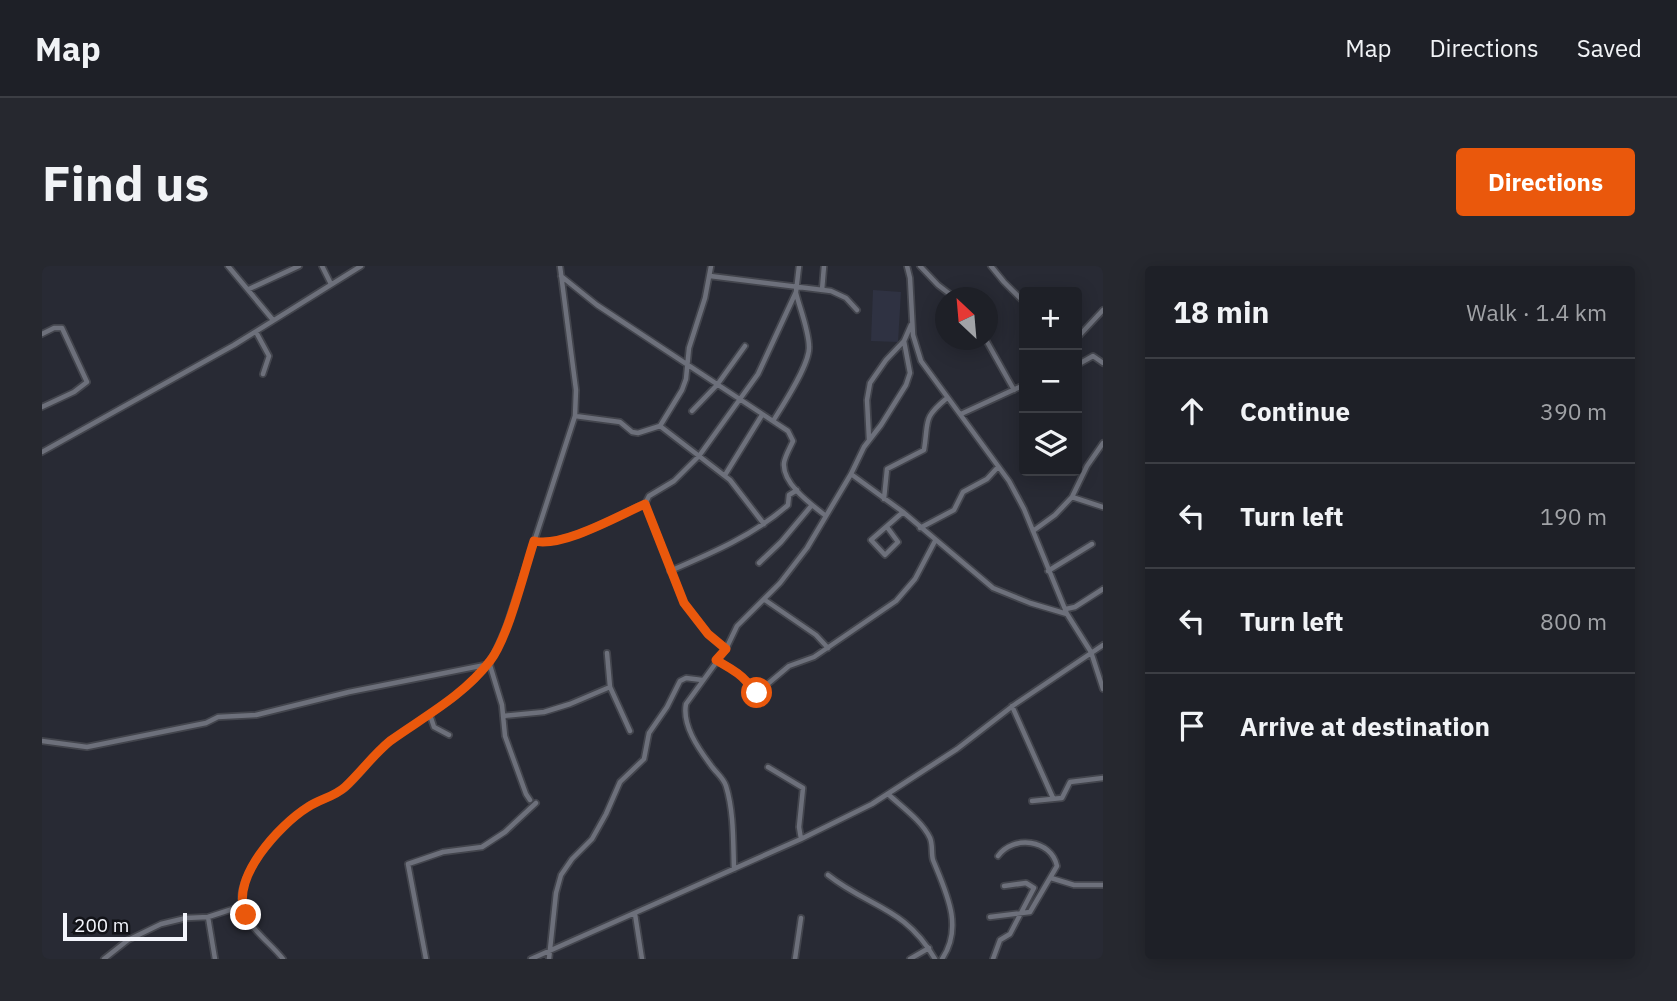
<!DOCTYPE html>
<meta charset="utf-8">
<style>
body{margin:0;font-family:"IBM Plex Sans",sans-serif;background:#26282f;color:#f1f3f6}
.controls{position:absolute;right:21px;top:21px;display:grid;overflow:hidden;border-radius:7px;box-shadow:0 4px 18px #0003}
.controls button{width:63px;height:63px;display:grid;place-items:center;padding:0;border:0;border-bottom:2px solid #3c3e44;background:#1e2027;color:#f1f3f6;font:35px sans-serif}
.compass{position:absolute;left:893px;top:21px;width:63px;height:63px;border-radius:50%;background:#1e2027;box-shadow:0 4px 18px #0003;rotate:334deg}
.scale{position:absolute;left:21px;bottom:18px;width:124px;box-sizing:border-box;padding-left:7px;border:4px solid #f3f5fc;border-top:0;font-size:19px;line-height:24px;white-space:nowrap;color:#f3f5fc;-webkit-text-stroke:5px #121318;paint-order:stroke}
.stop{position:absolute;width:21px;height:21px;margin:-16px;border:5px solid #ea580c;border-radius:50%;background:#fff}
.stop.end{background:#ea580c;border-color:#fff;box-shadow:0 2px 7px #0008}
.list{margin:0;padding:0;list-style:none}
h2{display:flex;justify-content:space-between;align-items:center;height:91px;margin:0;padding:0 28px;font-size:30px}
h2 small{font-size:23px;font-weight:400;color:#a1a3a7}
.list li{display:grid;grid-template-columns:46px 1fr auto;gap:21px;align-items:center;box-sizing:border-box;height:105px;padding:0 28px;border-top:2px solid #3c3e44}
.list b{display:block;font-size:26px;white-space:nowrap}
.list em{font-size:23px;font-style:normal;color:#a1a3a7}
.icon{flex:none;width:38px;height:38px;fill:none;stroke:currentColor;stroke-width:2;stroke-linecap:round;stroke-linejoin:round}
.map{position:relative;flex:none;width:1061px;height:693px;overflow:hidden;border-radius:7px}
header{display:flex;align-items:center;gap:42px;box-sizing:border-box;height:98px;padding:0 35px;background:#1e2027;border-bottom:2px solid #3c3e44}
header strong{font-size:33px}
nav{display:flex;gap:38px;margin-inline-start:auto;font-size:24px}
.intro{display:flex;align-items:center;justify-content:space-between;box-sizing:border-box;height:168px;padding:0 42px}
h1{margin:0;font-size:49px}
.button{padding:18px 32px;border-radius:7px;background:#ea580c;color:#fff;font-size:24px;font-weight:700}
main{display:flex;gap:42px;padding:0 42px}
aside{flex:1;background:#1e2027;border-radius:7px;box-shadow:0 4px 18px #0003}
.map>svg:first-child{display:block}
.built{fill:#2f3242}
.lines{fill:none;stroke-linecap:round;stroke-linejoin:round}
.minor-casing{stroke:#43454d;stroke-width:8}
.minor{stroke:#6d707b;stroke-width:4.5}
.route{stroke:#ea580c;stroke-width:9}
</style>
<header>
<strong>Map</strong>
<nav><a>Map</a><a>Directions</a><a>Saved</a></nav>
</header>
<div class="intro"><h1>Find us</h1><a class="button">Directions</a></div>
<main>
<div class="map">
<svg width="1061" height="693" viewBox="0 0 1061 693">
<rect width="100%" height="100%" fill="#282a34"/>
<path class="built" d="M831,24l28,2 -3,50 -27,-1z"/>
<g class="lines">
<defs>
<path id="minor" d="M186,0l45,54
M280,0l9,18
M669,0l-6,32 -16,50 -3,31 -4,11 -22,36 39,30 59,-82 38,-82 3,-26
M865,0l3,12 3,57 8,26 88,120 15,28 43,105 24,38 12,37
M878,0l18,19 17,13
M949,0l13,16 20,20
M519,10l36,29 191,126 5,10c-3,7 -8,15 -9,22 -2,21 28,42 42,53
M668,10l121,15 15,7 11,12
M207,23l50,-23
M780,24l2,-24
M214,66l13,24 -6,18
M0,68l12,-6h8l25,54 -13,10 -32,15
M1035,72l26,-28
M944,74l28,50
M1035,99l16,-9 10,7
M650,145l25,-26 28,-39
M919,148l63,-29
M533,150l45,6 12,10 6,1 22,-7
M731,155c10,-16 37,-57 36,-74 0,-16 -9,-38 -13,-54
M827,173l-2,-39 3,-17 16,-23 18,-19 7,-16
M0,186l192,-107 127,-79
M809,208l52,38 90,76 37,15 37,11
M683,209l37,-60
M1030,231l31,10
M842,233l3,-30 37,-19c5,-30 -2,-31 23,-52
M845,261l11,15 -13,13 -14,-15 32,-28
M878,262l34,-18 9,-18 24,-13 11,-12
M991,265l22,-16 17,-18 15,-31 16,-23
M492,275c28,7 84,-25 110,-37
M717,297l22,-21 31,-37
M628,305c42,-18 84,-36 118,-66l1,-10 8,-5
M1006,305l44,-27
M723,334l51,35 12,13
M1024,343l9,-2 28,-18
M684,383l-18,-15 -24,-31 -39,-99 4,-8 25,-15 25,-25 31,24 34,44
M565,387l3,34 20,44
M674,394c10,6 23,12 30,21 5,6 4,9 11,12l32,-27 25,-9 82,-56 19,-22 20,-38
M447,396l13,43 3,31 21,58 4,6
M970,440l41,92
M388,449l4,12 15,8
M461,450l41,-4 26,-8 40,-17
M0,475l45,6 119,-24 12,-6 38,-2 93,-23 136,-27
M726,501l35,21 -4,39 2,12
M846,528c14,13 34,27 42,44 3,7 1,15 3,22 13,32 31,67 9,99
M990,535l30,-3 8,-16 33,-4
M692,603c-1,-27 0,-57 -8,-83 -3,-9 -11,-14 -16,-22 -12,-16 -28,-39 -24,-60l40,-55 11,-23 43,-43 27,-35 44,-74 13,-27 17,-22 25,-40 4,-12 -6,-32
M786,609c42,33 77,32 107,84
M1009,612l23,7h29
M593,648l7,45
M166,651l7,42
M948,651l40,-5 27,-46c-6,-27 -44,-31 -59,-10
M62,693l24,-19 33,-16 25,-6 22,-1 34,-11
M241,693c-13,-17 -36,-31 -41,-54 -7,-31 42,-82 65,-98 12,-7 26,-10 38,-19 16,-14 27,-32 44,-46 35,-27 82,-48 105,-88 5,-9 9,-19 13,-29l68,-209 1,-26 -16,-124
M384,693l-18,-95 35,-12 39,-5 23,-15 31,-29
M489,693l270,-120 71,-35 85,-55 57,-44 89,-60
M507,693l7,-66 5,-18 11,-16 20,-20 14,-25 14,-32 24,-23 5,-26 18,-26 13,-26 6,-3 16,2
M753,693l6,-41
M868,693l19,-11
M951,693l7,-19 10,-6 24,-46 -8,-5 -22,3"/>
</defs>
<use href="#minor" class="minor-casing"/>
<use href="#minor" class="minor"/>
</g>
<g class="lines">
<path class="route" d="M204,649c-17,-36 33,-90 62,-108 12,-8 26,-10 37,-20 16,-15 28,-32 45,-46 35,-25 73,-45 100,-80 18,-23 34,-89 44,-120 28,7 84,-25 111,-37l39,99 24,31 18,15 -10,11c10,6 23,12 30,21 5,6 4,9 11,12"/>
</g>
</svg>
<div class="controls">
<button>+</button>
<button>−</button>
<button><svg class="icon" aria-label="layers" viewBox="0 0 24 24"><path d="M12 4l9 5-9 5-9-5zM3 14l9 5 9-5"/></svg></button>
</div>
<svg class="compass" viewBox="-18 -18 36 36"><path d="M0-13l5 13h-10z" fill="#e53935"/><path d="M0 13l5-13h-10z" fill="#a1a3a7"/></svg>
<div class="scale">200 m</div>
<div class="stop" style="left:715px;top:427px"></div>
<div class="stop end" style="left:204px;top:649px"></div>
</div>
<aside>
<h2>18 min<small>Walk · 1.4 km</small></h2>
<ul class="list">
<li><svg class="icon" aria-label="ahead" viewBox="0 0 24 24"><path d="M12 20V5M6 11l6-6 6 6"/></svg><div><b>Continue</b></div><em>390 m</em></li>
<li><svg class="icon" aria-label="left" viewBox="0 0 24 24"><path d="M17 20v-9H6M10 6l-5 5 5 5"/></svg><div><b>Turn left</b></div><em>190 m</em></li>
<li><svg class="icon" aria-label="left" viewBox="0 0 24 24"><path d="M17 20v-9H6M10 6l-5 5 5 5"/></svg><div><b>Turn left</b></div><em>800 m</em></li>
<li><svg class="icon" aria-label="arrive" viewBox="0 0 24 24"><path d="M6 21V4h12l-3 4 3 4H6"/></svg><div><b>Arrive at destination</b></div></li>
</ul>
</aside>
</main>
